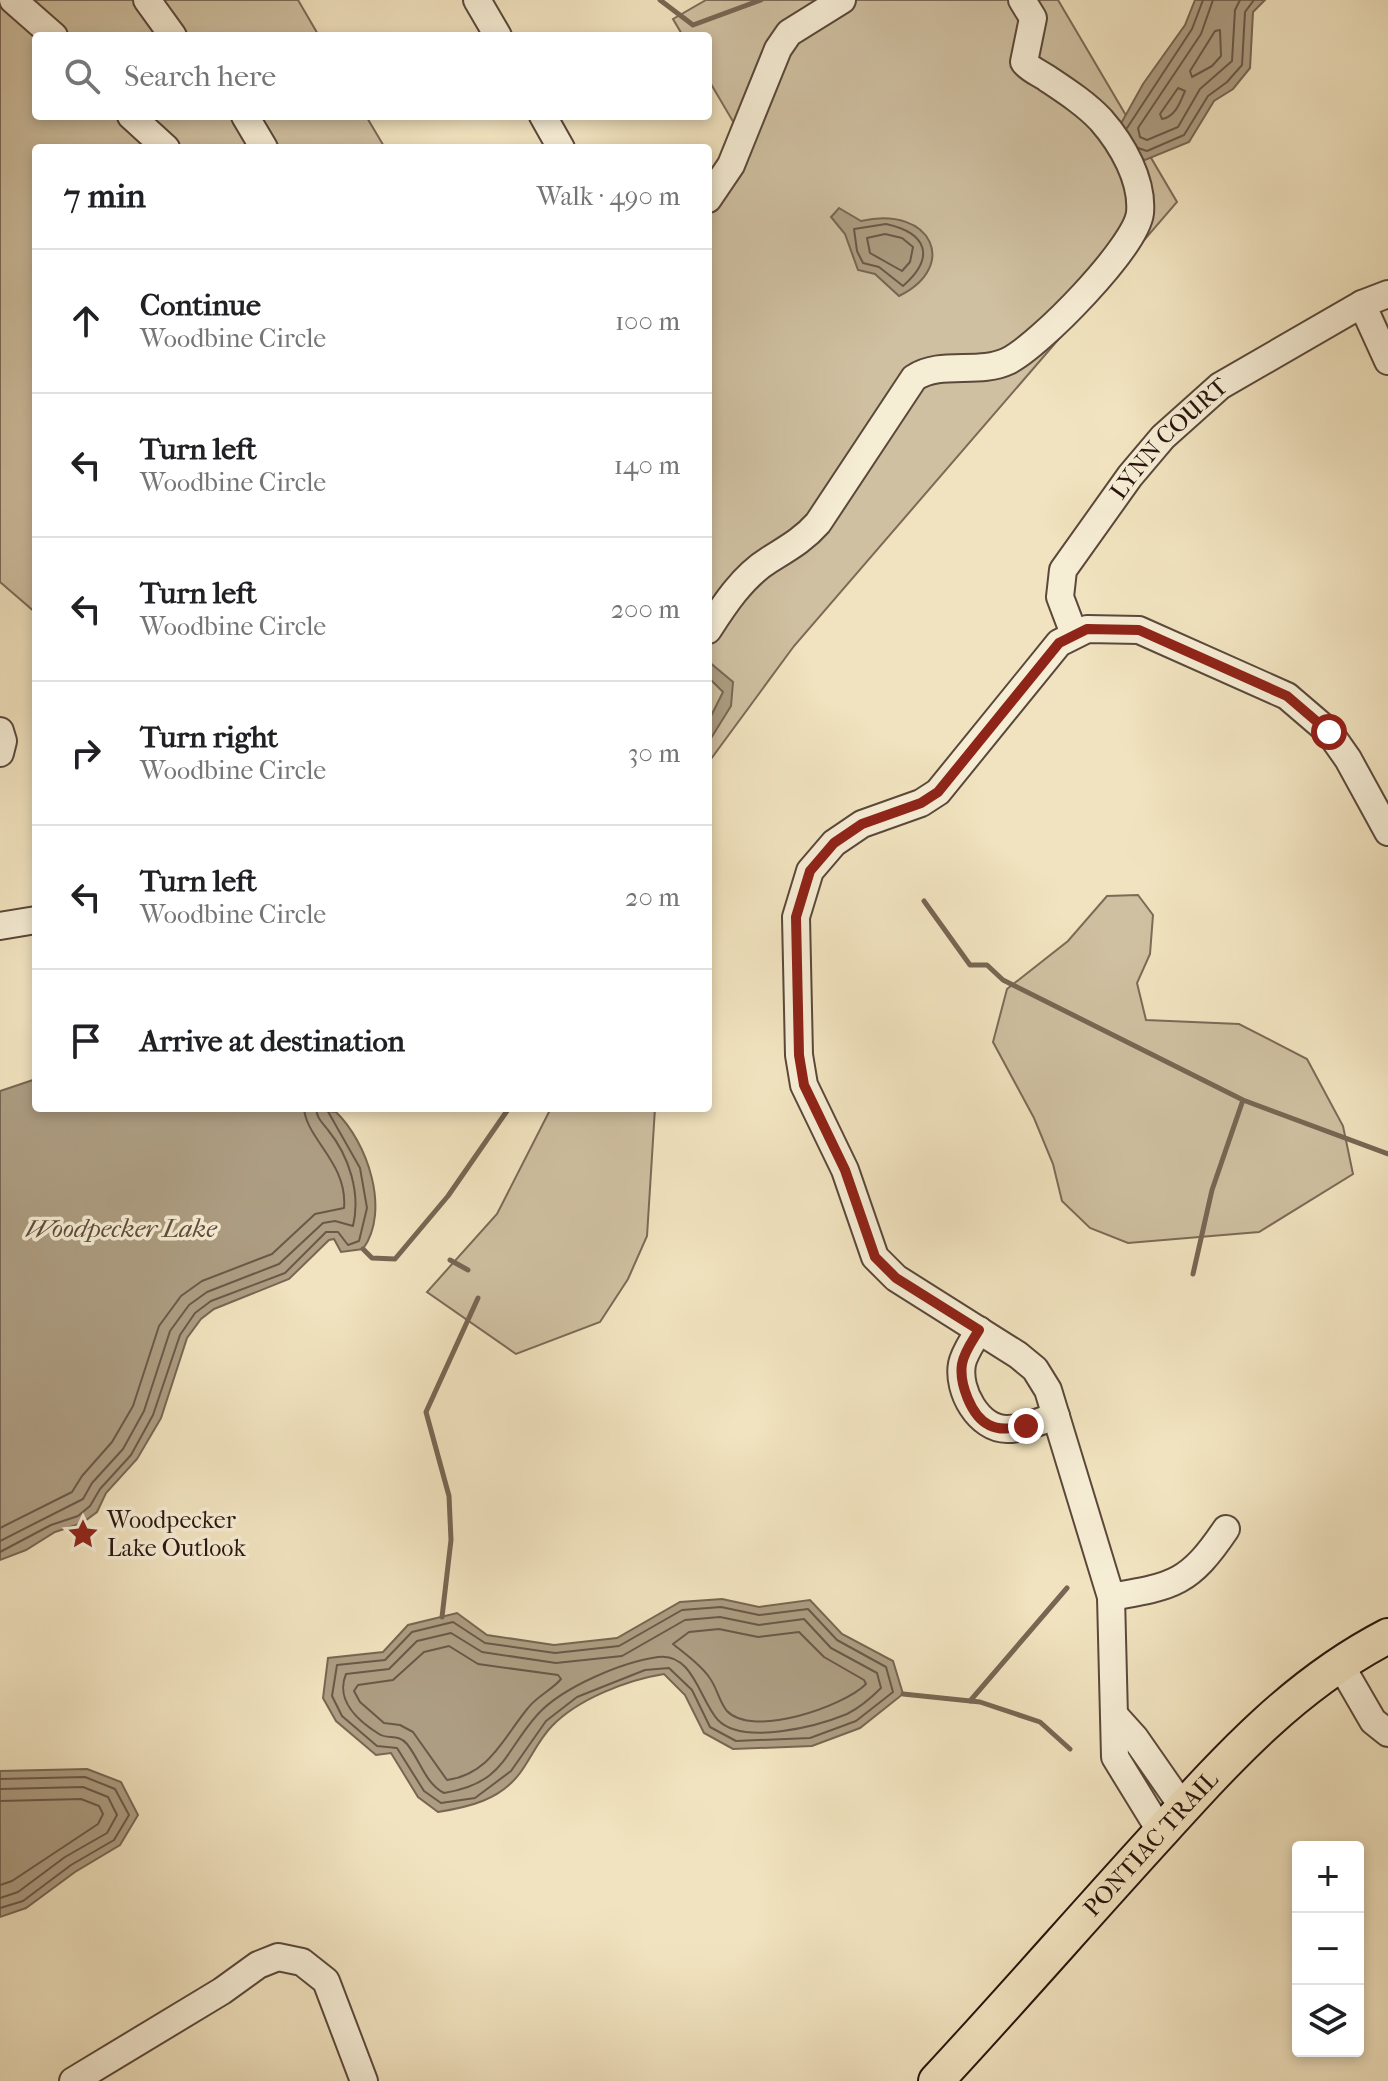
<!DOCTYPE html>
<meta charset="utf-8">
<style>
body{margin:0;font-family:"IM FELL French Canon",serif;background:#f6f6f6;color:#202124}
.controls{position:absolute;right:24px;bottom:24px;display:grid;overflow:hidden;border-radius:8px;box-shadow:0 4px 12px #0003}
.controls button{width:72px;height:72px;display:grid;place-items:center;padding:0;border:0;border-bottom:2px solid #e0e0e0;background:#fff;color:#202124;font:40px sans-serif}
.stop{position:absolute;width:24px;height:24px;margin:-18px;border:6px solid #8f2418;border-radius:50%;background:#fff}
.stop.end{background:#8f2418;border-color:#fff;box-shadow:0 2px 8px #0008}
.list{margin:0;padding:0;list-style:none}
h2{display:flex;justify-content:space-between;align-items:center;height:104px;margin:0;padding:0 32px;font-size:34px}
h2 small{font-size:26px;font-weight:400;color:#757577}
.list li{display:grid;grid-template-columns:52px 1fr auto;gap:24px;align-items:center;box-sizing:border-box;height:144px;padding:0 32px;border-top:2px solid #e0e0e0}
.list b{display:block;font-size:30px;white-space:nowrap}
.list p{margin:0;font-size:26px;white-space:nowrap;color:#757577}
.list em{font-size:26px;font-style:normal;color:#757577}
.icon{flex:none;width:44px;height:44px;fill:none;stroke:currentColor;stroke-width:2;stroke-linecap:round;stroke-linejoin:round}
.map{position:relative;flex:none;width:1388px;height:2081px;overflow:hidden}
.search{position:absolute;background:#fff;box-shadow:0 4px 12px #0003;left:32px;top:32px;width:680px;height:88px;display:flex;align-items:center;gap:20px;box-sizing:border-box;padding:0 28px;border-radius:8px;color:#757577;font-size:30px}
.panel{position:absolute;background:#fff;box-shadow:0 4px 12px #0003;left:32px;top:144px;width:680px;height:968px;border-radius:8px}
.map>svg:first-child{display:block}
.green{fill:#cfc0a1;stroke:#7c6a57;stroke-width:2}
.water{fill:#ad9d82;stroke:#786653;stroke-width:2}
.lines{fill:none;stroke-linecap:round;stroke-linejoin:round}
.shore{stroke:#6a5848;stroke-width:2}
.stream{stroke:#786653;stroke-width:5}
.minor-casing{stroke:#5a483a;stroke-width:30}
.major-casing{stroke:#28140d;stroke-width:38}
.minor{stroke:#f6edd5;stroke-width:26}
.major{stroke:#f1e3bf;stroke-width:34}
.route{stroke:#8f2418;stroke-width:10}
.labels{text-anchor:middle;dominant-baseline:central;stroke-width:7;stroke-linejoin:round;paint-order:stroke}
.street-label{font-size:24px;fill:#28140d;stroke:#f6edd5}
.poi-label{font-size:24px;fill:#28140d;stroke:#f6edd5;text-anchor:start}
.water-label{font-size:26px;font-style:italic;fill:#5d4b3c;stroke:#f6edd5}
</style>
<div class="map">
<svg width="1388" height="2081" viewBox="0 0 1388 2081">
<rect width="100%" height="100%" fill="#f1e3bf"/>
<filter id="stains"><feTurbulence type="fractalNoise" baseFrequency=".0025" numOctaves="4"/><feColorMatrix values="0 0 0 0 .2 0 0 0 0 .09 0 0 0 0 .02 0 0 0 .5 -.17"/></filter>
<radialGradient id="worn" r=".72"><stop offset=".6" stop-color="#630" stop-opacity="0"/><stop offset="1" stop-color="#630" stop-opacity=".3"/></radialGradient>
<path class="green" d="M0,0h298l21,36h-283v80h330l19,32h-349v465l-36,-31z
M706,0h352l119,202 -383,444 -86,117v-565l43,-46 -43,-73v-43h-25l-10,-17z
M1138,895l15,20 -3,39 -13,29 9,37 93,4 68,35 36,67 10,48 -94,58 -131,11 -38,-15 -28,-27 -9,-37 -19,-46 -41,-76 14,-53 61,-48 39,-45z
M551,1108h104l-8,128 -19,43 -28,43 -84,32 -89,-62 70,-78z"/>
<path class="water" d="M1195,0h70l-12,12 -3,56 -17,21 -19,12 -25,41 -44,18 -17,-8 -14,-16 29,-52 42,-59z
M839,208l22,13c72,-16 98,46 38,75l-24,-22 -17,-4 -13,-36 -14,-17z
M708,661l25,21 -2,24 -23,37v-21l15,-30 -15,-15z
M36,1079v29h258l42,4c31,30 55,98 27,137l-22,3 -7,-13 -5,1 -40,39 -75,30 -13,10 -14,19 -26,80 -24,41 -31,34 -9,19 -15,11 -27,9 -29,18 -26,10v-469z
M722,1599l37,8 51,-7 32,34 51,27 10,33 -43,34 -48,18 -79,3 -29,-16 -19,-38 -21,-21c-37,6 -86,25 -112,52 -13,13 -21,32 -32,47 -20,27 -51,34 -82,39l-20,-15 -27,-44 -15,2 -40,-34 -13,-23 5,-40 55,-6 25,-27 49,-12 30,22 67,10 63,-7 63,-36z
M87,1769l34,13 17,33 -18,30 -45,27 -49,36 -26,9v-146z"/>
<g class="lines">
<path class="shore" d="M1213,0l-12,34 -63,94 2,9 7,3 31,-13 22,-38 32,-28 3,-51 5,-10
M1220,30l1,26 -9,10 -20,11 -2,-6 25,-40z
M1178,88l7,3c-5,12 -10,26 -23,28l-2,-5z
M1127,128l65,-99 11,-29
M1138,148l9,3 37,-16 24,-39 19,-14 15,-17 3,-53 9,-12
M886,224c41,9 50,33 17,62l-24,-19 -16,-4 -6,-12 -3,-22z
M885,234l17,4 11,9 -3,15 -8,9 -32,-18 -3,-15z
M0,1528l72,-36 10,-16 30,-34 21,-36 26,-80 22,-30 21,-15 70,-27 43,-40 29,-6c4,-45 -38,-69 -40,-100
M0,1541l83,-42 9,-16 31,-34 21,-38 26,-80 19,-26 18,-13 72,-28 44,-41 12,-2 18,5c8,-33 -4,-70 -25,-96 -6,-8 -11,-11 -12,-22
M0,1552l51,-27 27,-9 12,-10 10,-17 31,-34 22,-40 27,-80 15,-22 16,-12 74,-28 41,-41h12l10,13 11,-4 8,-33 -7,-40 -34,-60
M721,1607l38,8 49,-6 29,31 49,27 7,25 -37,29 -46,17 -74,3 -26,-14 -18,-37 -23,-22 -24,2 -68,27 -31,24 -35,50 -36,27 -34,5 -17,-12 -27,-43 -20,-2 -35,-30 -10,-20 5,-31 48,-5 27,-28 41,-10 32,21 70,10 64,-7 63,-36z
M720,1617l39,8 45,-6 27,29 46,25 4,15c-9,9 -22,20 -34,26 -29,12 -104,32 -129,6 -18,-19 -25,-68 -60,-63 -36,5 -95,30 -120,57 -35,39 -33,69 -94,79 -19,-10 -24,-33 -37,-49 -9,-11 -19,-4 -28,-10 -21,-13 -44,-34 -33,-60l43,-5 28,-28 34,-8 31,19 74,11 66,-7 63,-36z
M719,1629l39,8 41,-5 25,25 40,23 2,4c-23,23 -114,54 -139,27 -8,-9 -10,-24 -18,-34 -9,-13 -24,-23 -36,-33l16,-12z
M449,1646l29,18 80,11 3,4c-9,11 -24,17 -33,29 -25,30 -38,66 -81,72l-34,-48 -13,-7 -16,-2 -24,-21 -6,-11 4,-6 35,-5 31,-28z
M0,1779l85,-2 30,12 14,26 -15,25 -43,25 -48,36 -23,7
M0,1789l83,-2 25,10 9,18 -10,18 -42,24 -47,35 -18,6
M0,1801l81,-2 18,7 4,8 -5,10 -86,57 -12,4"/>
<path class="stream" d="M660,0l33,25 68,-25
M924,901l46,64h17l16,15 240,120 145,54
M363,1249l9,9 23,1 53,-63 61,-88
M450,1260l18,10
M1193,1274l19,-84 31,-90
M442,1617l9,-77 -2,-44 -23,-84 52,-114
M903,1694l77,8 60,20 30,27
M970,1701l97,-113"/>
<defs>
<g id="minor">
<path d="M13,0l41,36"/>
<path d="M147,0l26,36"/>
<path d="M477,0l21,36"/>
<path d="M131,116l35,32"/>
<path d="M245,116l19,32"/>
<path d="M543,116l18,32"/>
<path d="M708,199l23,-34 47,-116 11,-16 53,-33"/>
<path d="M1362,304l26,57"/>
<path d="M708,630c16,-25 35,-54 61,-70 19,-12 34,-20 49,-37l96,-145c26,-18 65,-3 94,-17 31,-15 128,-114 132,-148 3,-33 -18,-69 -39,-93 -15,-16 -35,-29 -53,-41 -8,-6 -18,-9 -24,-17l9,-44 -11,-18"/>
<path id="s1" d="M1074,634l-14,-37 3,-27 67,-94 33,-39 57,-51 142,-82 26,-10"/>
<path d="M0,731l3,10 -3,12"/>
<path d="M0,926l36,-6"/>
<path d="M979,1330c-6,11 -15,23 -17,34 -5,27 17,65 45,65 17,0 33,-8 49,-13"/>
<path d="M1111,1597c63,-11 78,-13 115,-68"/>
<path d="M1340,1664l33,57 15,12"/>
<path d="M1117,1718l18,20 48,69"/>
<path d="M1161,1832l-46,-75 -4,-160 -63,-207 -13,-21 -17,-14 -122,-77 -21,-21 -30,-87 -41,-85 -5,-30 -3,-138 14,-46 24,-28 28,-19 59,-21 17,-11 121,-149 28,-14 52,1 148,66 42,36 19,27 40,73"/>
<path d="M73,2081l149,-90 36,-26 20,-8 24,5 24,19 38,100"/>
</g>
<g id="major">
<path id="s2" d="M936,2081c76,-82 149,-166 224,-248 69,-76 135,-149 228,-197"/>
</g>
</defs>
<use href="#minor" class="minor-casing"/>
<use href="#major" class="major-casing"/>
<use href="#minor" class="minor"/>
<use href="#major" class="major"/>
</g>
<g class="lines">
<path class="route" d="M1026,1426c-12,2 -26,5 -37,-1 -18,-9 -30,-42 -27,-61 2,-12 11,-24 17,-34l-83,-52 -21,-21 -30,-87 -41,-85 -5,-30 -3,-138 14,-46 24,-28 28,-19 59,-21 17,-11 121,-149 28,-14 52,1 148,66 42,36"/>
</g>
<defs>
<symbol id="sight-bare" viewBox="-9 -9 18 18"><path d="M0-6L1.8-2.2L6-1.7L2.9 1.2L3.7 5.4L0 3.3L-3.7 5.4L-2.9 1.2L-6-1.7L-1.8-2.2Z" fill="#8f2418" stroke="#f6edd5" stroke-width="2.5" paint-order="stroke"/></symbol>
</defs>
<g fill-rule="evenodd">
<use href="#sight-bare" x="61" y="1512" width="44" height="44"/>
</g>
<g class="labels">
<g class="street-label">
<text stroke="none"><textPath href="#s1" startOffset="236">LYNN COURT</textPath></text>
<text stroke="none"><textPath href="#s2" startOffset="320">PONTIAC TRAIL</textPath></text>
</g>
<g class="poi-label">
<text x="107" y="1520">Woodpecker<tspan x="107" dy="28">Lake Outlook</tspan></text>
</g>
<g class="water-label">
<text x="121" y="1228">Woodpecker Lake</text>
</g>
</g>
<rect width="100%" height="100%" filter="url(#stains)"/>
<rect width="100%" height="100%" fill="url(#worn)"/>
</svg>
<div class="controls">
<button>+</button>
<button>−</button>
<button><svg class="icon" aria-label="layers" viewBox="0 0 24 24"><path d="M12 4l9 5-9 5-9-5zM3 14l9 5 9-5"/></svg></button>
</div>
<div class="stop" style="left:1329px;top:732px"></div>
<div class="stop end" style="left:1026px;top:1426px"></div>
<div class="search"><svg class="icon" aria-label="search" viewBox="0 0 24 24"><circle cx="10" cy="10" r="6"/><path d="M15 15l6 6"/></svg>Search here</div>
<section class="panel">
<h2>7 min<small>Walk · 490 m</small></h2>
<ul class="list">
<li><svg class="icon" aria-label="ahead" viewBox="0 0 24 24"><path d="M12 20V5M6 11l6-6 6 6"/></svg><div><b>Continue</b><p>Woodbine Circle</p></div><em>100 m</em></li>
<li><svg class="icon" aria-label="left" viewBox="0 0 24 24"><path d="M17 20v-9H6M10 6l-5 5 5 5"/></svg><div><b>Turn left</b><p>Woodbine Circle</p></div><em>140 m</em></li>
<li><svg class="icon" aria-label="left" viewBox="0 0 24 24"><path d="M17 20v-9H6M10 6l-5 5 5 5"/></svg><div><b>Turn left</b><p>Woodbine Circle</p></div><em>200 m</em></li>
<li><svg class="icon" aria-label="right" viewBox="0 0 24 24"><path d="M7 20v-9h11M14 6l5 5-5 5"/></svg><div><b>Turn right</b><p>Woodbine Circle</p></div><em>30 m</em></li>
<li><svg class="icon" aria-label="left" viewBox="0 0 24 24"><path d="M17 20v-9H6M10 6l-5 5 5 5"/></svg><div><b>Turn left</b><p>Woodbine Circle</p></div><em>20 m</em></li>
<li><svg class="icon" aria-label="arrive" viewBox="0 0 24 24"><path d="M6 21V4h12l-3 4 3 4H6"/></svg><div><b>Arrive at destination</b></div></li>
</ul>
</section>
</div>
